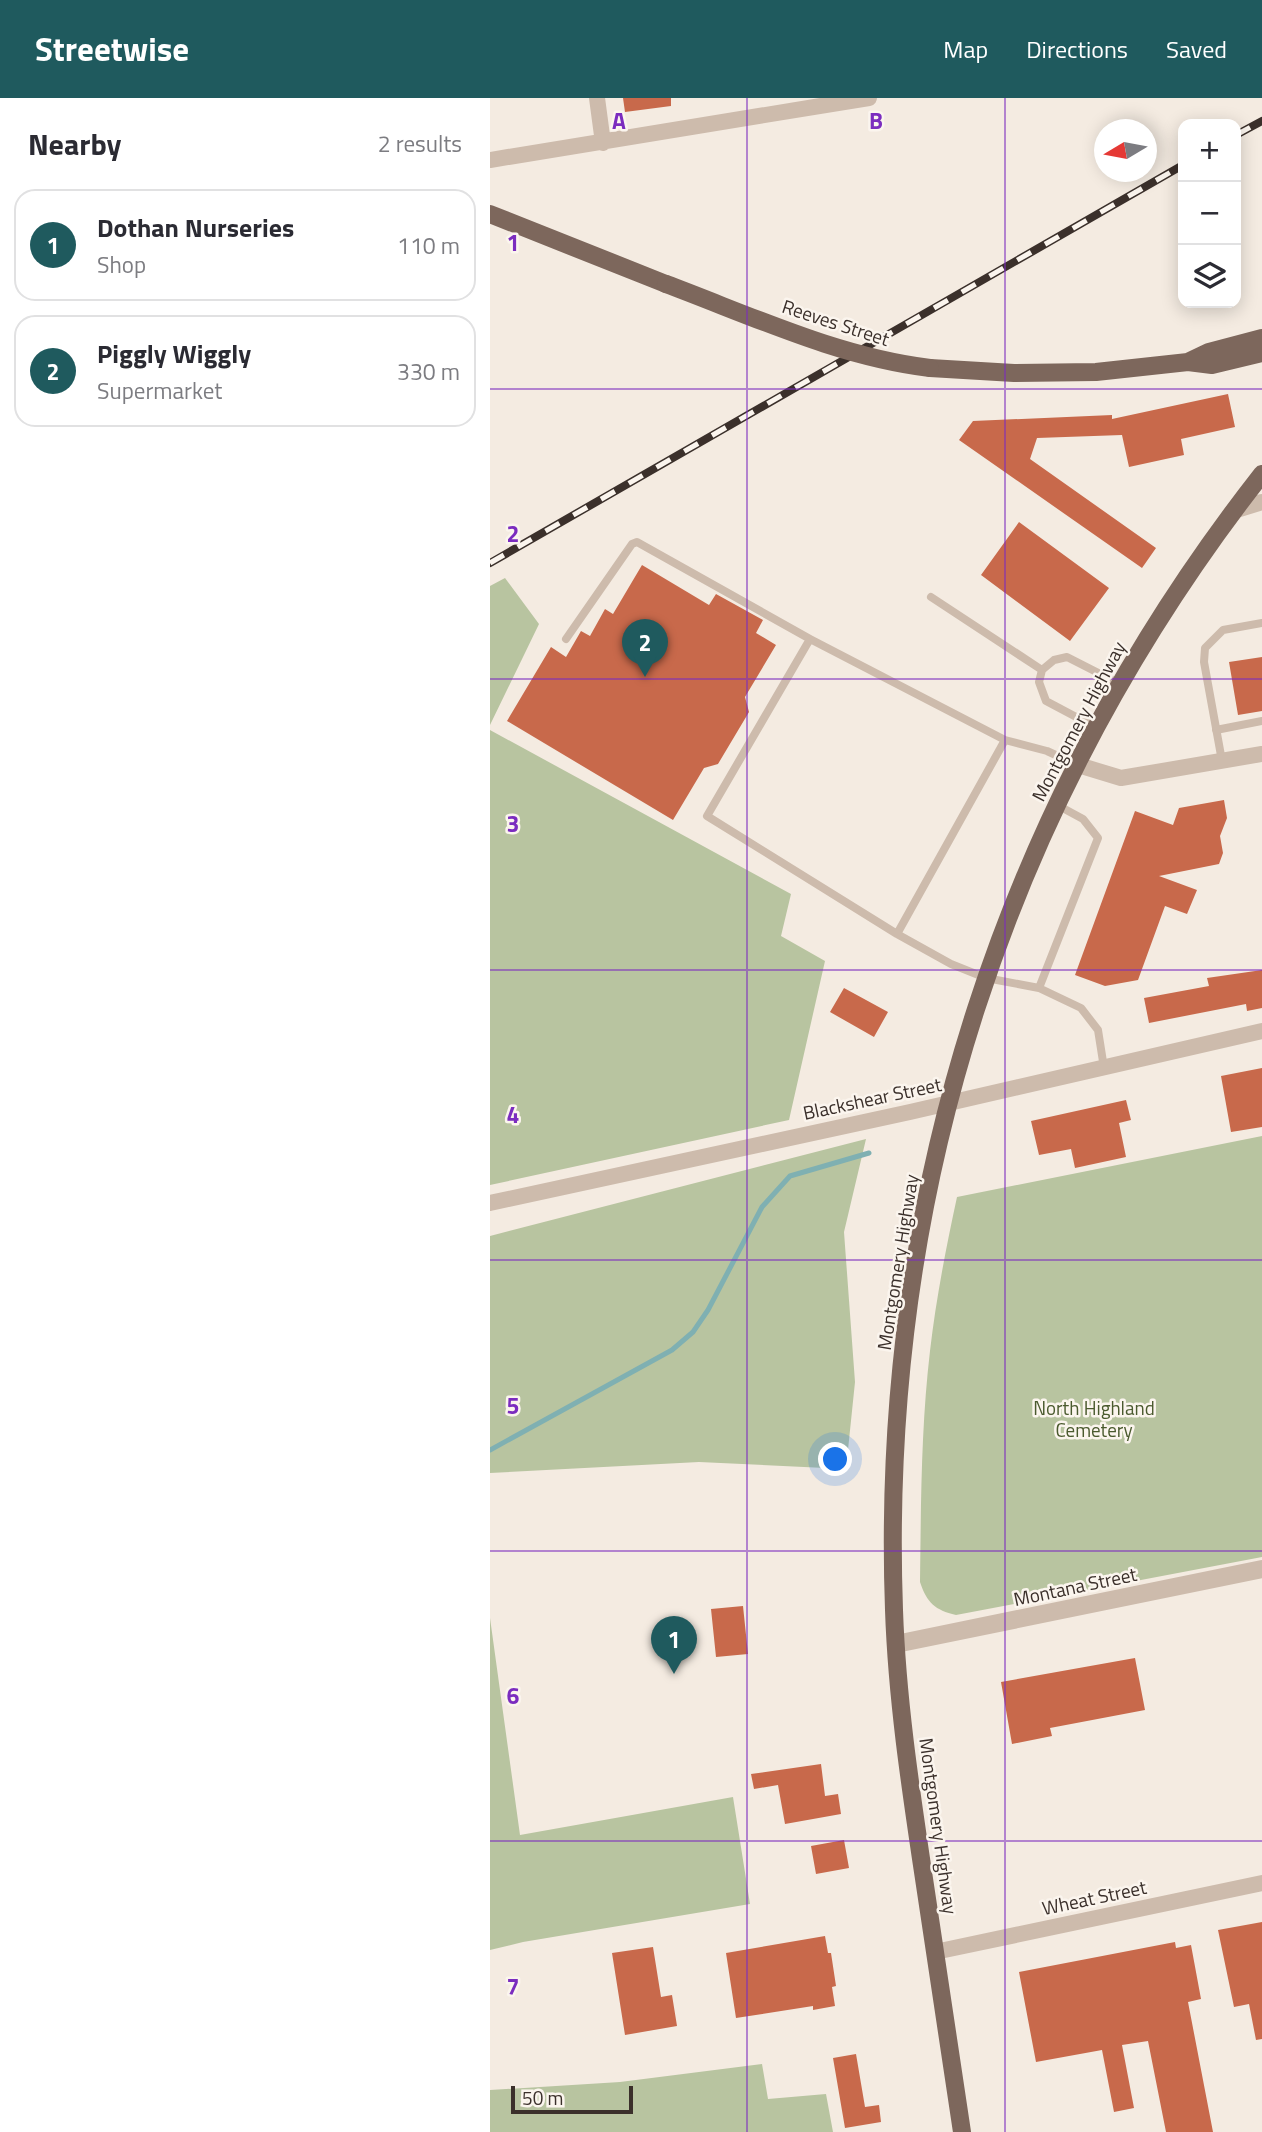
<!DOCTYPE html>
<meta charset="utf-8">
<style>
:root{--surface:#fff;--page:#f7f7f7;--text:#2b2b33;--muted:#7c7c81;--line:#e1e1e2;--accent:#1f5a5e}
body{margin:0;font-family:"Titillium Web",sans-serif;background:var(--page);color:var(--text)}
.controls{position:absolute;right:21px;top:21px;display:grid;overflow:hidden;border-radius:14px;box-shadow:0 4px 18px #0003}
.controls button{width:63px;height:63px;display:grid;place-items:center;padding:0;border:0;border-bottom:2px solid var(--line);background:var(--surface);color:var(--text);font:35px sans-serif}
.compass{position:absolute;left:604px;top:21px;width:63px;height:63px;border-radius:50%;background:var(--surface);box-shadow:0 4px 18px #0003;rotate:260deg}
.scale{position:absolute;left:21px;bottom:18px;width:122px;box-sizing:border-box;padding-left:7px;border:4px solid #3b302b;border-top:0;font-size:19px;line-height:24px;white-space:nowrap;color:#3b302b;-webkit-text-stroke:5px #fbf5ee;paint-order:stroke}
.you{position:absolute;left:346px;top:1362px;width:24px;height:24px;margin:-18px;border:5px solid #fff;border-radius:50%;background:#1a73e8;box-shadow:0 0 0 10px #1a73e833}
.badge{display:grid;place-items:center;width:46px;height:46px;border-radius:50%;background:var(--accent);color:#fff;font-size:23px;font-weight:700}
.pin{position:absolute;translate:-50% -58px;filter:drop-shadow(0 2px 4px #0008)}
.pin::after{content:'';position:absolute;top:37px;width:24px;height:21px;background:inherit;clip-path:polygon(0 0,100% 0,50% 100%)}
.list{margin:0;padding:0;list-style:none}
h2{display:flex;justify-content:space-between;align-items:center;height:91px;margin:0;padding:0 28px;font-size:30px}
h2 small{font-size:23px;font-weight:400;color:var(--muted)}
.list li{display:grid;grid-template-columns:46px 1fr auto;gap:21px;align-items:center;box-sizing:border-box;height:112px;margin:0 14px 14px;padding:0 14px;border:2px solid var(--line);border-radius:21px}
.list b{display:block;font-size:26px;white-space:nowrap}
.list p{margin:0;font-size:23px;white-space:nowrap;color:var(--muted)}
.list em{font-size:23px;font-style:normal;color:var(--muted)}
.icon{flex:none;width:38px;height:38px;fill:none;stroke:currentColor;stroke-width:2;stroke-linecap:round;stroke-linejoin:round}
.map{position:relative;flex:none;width:772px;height:2034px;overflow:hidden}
header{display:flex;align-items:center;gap:42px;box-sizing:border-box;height:98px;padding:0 35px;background:var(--accent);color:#fff}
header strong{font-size:33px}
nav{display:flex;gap:38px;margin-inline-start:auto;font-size:24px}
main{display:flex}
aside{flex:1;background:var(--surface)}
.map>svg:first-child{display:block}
.green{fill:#b8c4a0}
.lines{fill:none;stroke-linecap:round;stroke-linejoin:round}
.stream{stroke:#7fb0b2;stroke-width:5}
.building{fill:#c8694b}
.service{stroke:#cdbbac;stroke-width:8}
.minor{stroke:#cdbbac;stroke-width:16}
.tertiary{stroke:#cdbbac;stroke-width:18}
.primary{stroke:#7d675c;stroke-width:18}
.rail-casing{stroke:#3b302b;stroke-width:8}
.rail{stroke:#fbf5ee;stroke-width:5;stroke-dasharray:16;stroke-linecap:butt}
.primary-bridge{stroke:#7d675c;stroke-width:18}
.grid{fill:none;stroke:#7b2cbf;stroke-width:2;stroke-opacity:0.55}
.labels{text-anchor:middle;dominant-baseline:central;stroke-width:5;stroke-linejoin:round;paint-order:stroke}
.street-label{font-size:19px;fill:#3b302b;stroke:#fbf5ee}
.park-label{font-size:19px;fill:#4a5a2e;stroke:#fbf5ee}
.grid-label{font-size:23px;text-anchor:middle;font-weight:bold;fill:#7b2cbf;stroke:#fbf5ee;stroke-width:5;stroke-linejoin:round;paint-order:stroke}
</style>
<header>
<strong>Streetwise</strong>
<nav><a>Map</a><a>Directions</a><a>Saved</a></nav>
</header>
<main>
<aside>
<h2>Nearby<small>2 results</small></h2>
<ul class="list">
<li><span class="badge">1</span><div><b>Dothan Nurseries</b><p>Shop</p></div><em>110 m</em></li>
<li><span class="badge">2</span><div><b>Piggly Wiggly</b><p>Supermarket</p></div><em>330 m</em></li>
</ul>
</aside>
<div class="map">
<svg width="772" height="2034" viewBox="0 0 772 2034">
<rect width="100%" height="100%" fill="#f4ebe1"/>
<path class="green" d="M15,480L49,526L0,627V488Z
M0,632L301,796L291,838L335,863L299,1022L0,1087Z
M772,1038V1459L466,1517C445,1512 437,1505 430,1484C431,1407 431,1329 440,1253C446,1201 456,1150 467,1099Z
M376,1041L354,1134L365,1284L356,1371L209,1364L0,1375V1138Z
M0,1520L30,1737L243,1699L260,1806L33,1844L0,1852Z
M272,1966L278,2001L336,1996L343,2034H0V1992L130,1984Z"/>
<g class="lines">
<path class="stream" d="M0,1352L182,1252L203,1234L218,1212L272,1109L300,1078L379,1055"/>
</g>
<path class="building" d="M133,0H181V8L135,14Z
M738,296L745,329L691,341L694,357L639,369L632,337L547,340L540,361L666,450L652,470L469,342L483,323L622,317V321Z
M529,424L619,490L580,543L491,477Z
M152,467L219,507L226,496L273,522L266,535L286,547L255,599L259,614L228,666L214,670L183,722L17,623L61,549L76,559L91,533L100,538L115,511L123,516Z
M772,559V613L748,617L739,564Z
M734,702L737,720L730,738L733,755L729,766L669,778L707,792L697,816L675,808L648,882L615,888L585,877L645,713L683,727L689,710Z
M772,872V910L757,913L756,906L659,925L654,900L719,888L717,880Z
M354,890L398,914L384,939L340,914Z
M772,970V1029L741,1034L731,978Z
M636,1002L641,1022L629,1025L636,1059L585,1070L581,1051L549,1057L541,1023Z
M253,1508L258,1556L226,1559L221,1511Z
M645,1560L655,1612L560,1630L562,1638L522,1646L511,1584Z
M331,1666L335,1698L348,1696L351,1716L295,1726L288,1687L264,1691L261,1676Z
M354,1742L359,1770L326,1776L321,1748Z
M772,1824V1941L766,1942L759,1906L744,1909L728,1832Z
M335,1838L338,1855H341L346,1888L342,1889L345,1908L323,1912V1908L246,1920L236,1855Z
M685,1844L686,1850L701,1847L711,1901L698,1904L723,2034H676L658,1943L632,1947L644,2010L624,2014L612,1952L546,1964L529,1874Z
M163,1849L171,1899L182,1897L187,1928L135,1937L122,1855Z
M366,1956L375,2009L389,2007L391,2024L355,2030L343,1960Z"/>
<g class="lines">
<path class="service" d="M441,499L552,572L564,562L577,559L630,586
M76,541L142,446L147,444L320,541
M552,572L549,584L556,603L605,629
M726,632L772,623
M732,663L714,564L715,550L733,532L772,525
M569,708L593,721L608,740L549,890L496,880L461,866L407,836L217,718L320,541L515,642L557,653L585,666
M407,836L515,642
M549,890L591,910L608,932L614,970"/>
<path class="minor" d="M107,0L113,45
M0,62L379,0
M743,413L772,404
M585,666L631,680L772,656
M0,1105L420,1014L772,933
M445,1854L772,1785"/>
<path class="tertiary" d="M406,1546L772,1471"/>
<path class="primary" d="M0,116L176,186
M698,264L722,267L772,255
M440,270L524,275L606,274L698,264L719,254L772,240
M472,2034C459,1947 446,1861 433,1774C420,1687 407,1600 404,1512C389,1096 515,704 772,376"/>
<g class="rail-casing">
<path id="rail" d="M746,37L772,23
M0,465L693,67"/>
</g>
<use href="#rail" class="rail"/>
<path class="primary-bridge" d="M176,186C262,218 348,259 440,270"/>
</g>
<path class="grid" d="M257,0V2034M515,0V2034M0,291H772M0,581H772M0,872H772M0,1162H772M0,1453H772M0,1743H772"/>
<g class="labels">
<g class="street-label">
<text transform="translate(346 224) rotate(18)">Reeves Street</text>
<text transform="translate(588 623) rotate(-62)">Montgomery Highway</text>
<text transform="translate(382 1000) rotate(-12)">Blackshear Street</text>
<text transform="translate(407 1164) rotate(-81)">Montgomery Highway</text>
<text transform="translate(585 1488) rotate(-12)">Montana Street</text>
<text transform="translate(449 1728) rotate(82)">Montgomery Highway</text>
<text transform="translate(604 1799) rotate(-12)">Wheat Street</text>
</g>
<g class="park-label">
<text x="604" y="1309">North Highland<tspan x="604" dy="22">Cemetery</tspan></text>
</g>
</g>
<g class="grid-label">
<text x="129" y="31">A</text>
<text x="386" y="31">B</text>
<text x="23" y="153">1</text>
<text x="23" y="444">2</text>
<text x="23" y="734">3</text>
<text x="23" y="1025">4</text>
<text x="23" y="1316">5</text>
<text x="23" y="1606">6</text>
<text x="23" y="1897">7</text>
</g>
</svg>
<div class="controls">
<button>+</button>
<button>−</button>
<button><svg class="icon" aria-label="layers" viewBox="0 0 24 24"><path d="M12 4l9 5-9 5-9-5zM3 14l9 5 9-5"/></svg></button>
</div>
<svg class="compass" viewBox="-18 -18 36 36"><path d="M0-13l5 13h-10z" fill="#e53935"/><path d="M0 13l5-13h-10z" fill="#7c7c81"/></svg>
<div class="scale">50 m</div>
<div class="you"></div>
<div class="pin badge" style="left:184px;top:1576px">1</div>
<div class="pin badge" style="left:155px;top:579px">2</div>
</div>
</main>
